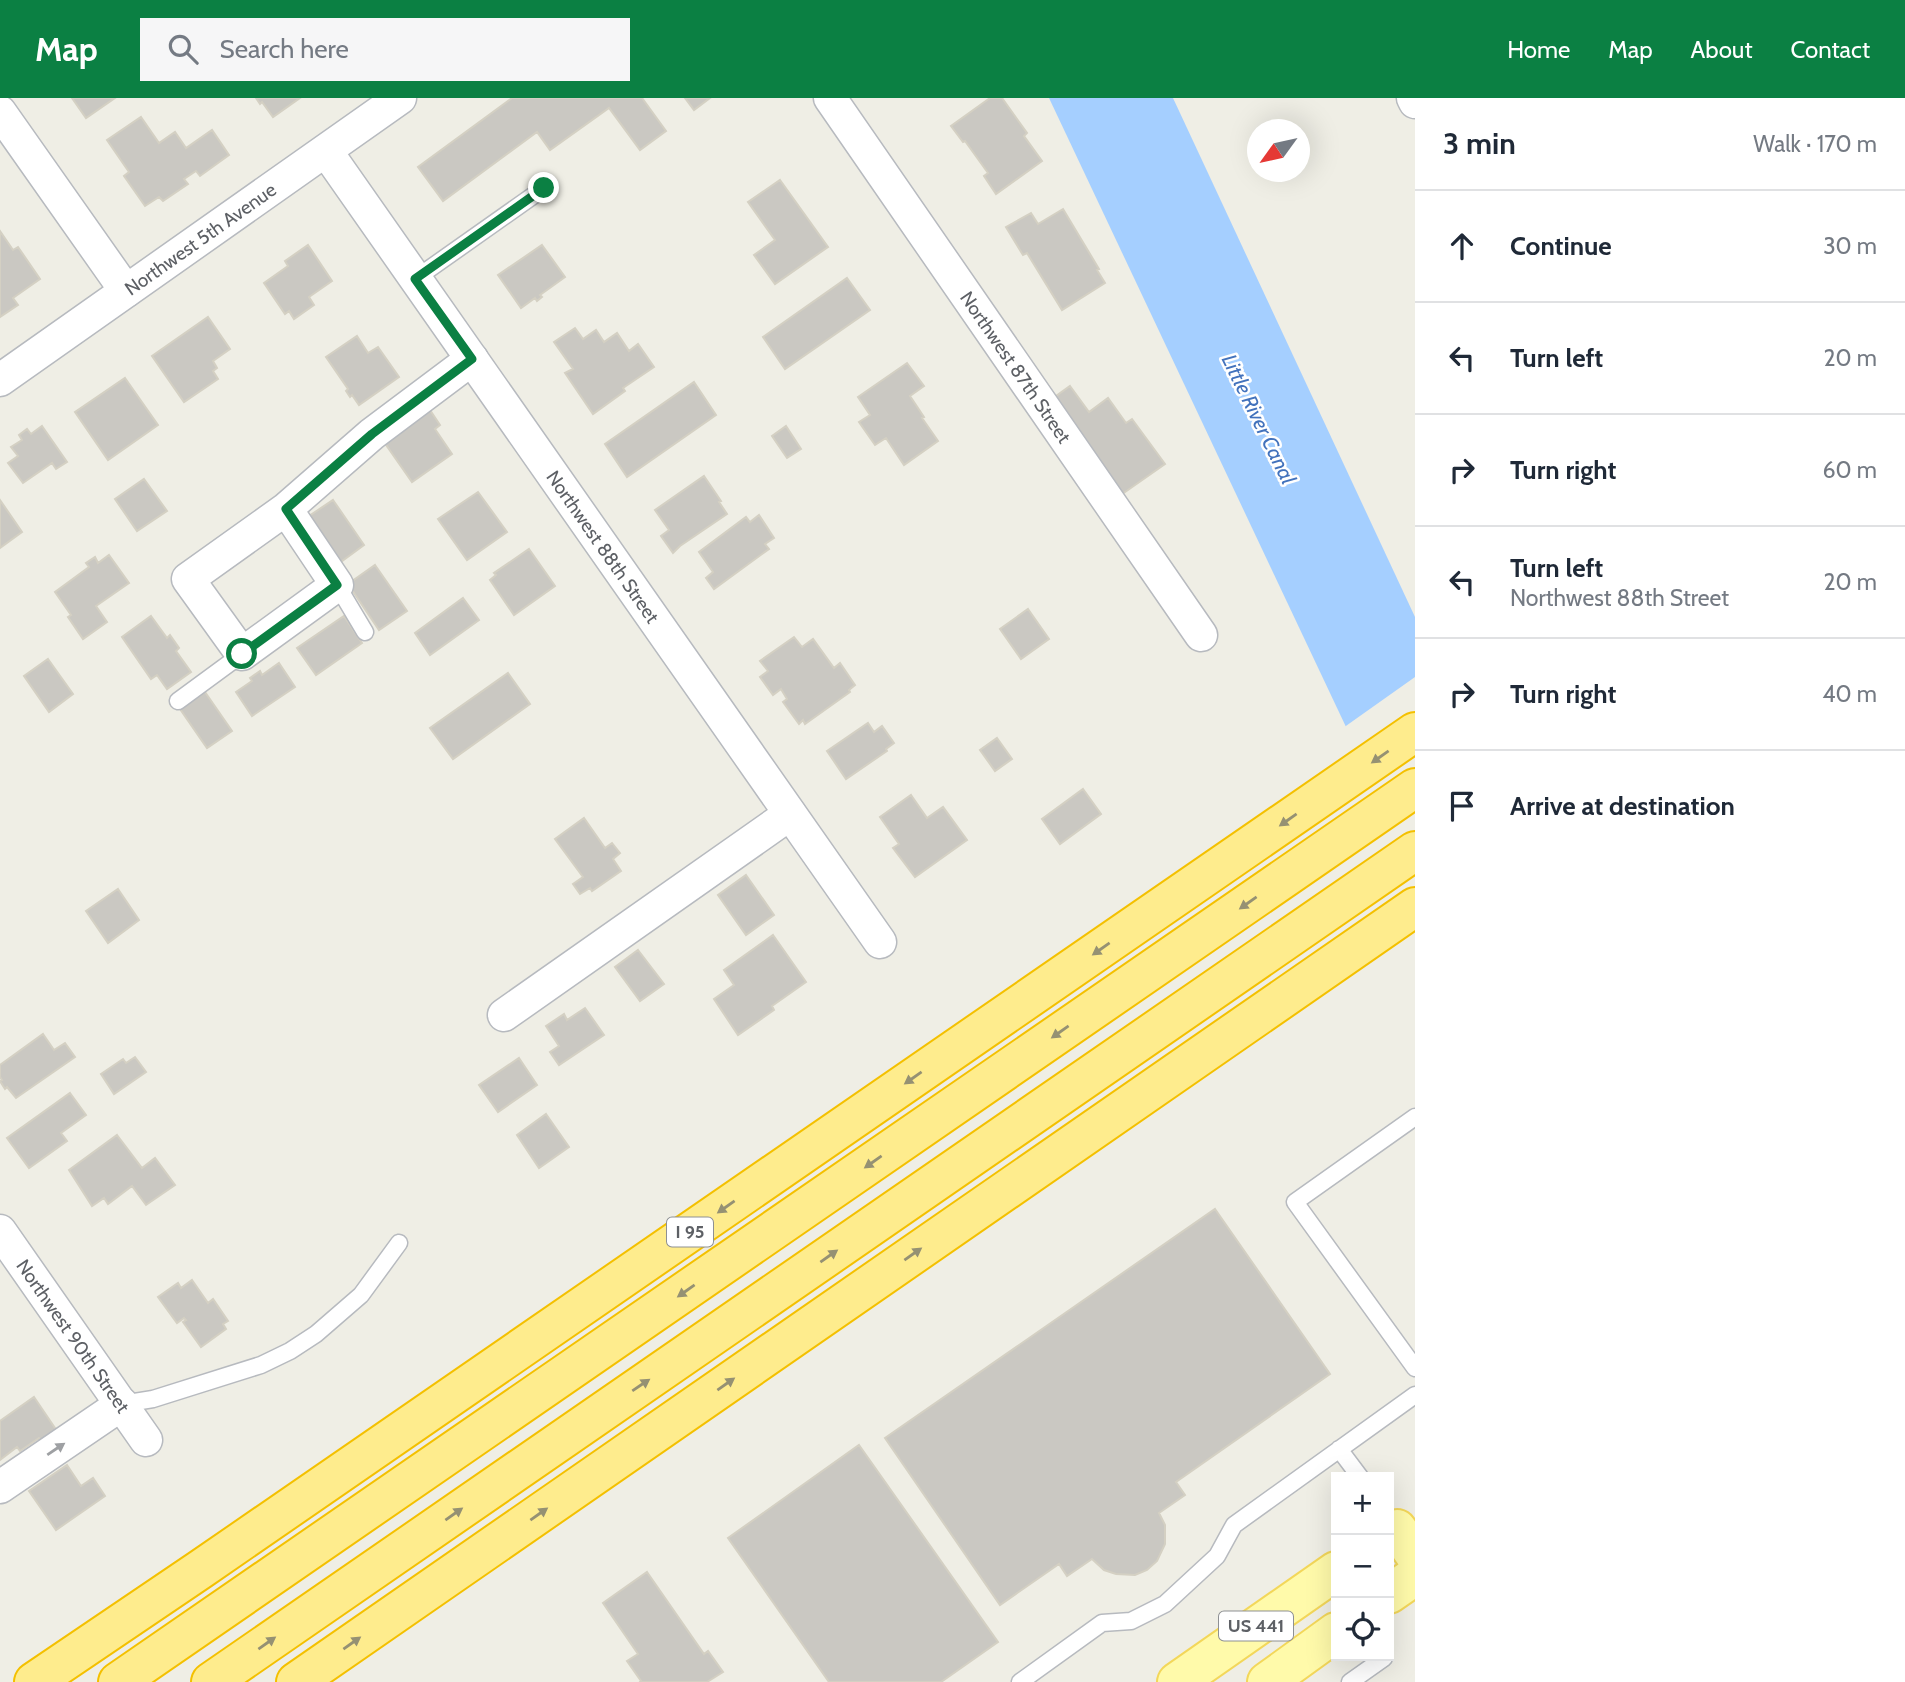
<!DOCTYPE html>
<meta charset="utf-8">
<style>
:root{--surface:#fff;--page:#f6f6f7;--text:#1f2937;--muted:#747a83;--line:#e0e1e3;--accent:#0b8043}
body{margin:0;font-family:Cabin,sans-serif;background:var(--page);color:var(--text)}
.controls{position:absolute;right:21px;bottom:21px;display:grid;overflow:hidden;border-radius:0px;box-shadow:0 7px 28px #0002}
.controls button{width:63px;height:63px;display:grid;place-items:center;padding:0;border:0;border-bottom:2px solid var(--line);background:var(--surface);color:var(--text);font:35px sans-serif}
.compass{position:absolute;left:1247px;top:21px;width:63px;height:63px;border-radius:50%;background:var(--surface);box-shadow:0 7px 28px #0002;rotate:237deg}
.stop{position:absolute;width:21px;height:21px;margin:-16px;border:5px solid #0b8043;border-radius:50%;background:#fff}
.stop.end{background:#0b8043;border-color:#fff;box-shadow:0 2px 7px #0008}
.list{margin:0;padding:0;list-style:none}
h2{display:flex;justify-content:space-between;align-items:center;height:91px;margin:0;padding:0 28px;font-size:30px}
h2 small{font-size:23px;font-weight:400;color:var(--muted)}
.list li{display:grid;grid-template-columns:46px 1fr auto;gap:21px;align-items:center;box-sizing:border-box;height:112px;padding:0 28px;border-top:2px solid var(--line)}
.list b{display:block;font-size:26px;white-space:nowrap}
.list p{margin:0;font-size:23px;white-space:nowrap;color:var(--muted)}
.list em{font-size:23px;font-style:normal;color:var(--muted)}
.icon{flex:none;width:38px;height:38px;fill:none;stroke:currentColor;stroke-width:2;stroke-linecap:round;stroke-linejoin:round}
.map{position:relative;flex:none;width:1415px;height:1584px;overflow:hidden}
header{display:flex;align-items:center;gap:42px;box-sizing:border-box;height:98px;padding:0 35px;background:var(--accent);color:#fff}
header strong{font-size:33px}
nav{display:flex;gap:38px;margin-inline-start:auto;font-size:24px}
.search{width:490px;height:63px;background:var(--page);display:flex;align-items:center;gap:18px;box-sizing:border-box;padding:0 24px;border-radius:0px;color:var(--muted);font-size:26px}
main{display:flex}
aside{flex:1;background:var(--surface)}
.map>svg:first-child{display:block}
.water{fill:#a5cfff}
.pier{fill:#efeee5}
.building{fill:#cac8c2;stroke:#d4d0c3;stroke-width:2}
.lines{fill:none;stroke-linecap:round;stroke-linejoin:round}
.lane-casing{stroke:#b7babf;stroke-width:19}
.street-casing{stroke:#b7babf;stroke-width:35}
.primary-casing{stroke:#f3d75a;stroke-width:42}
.highway-casing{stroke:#f4c000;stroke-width:42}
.lane{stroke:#fff;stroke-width:16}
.street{stroke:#fff;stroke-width:32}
.primary{stroke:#fffaaa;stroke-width:38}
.highway{stroke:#feec8d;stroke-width:38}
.oneway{fill:#959173}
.oneway2{fill:#9ea0a3}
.route{stroke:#0b8043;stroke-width:9}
.labels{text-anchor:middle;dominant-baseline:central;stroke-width:5;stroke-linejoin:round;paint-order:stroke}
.shield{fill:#fff;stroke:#8e9093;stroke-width:2}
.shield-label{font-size:18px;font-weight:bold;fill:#5d6065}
.street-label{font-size:19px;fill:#5d6065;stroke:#fff}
.water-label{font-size:21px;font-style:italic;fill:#4272bc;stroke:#fff}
</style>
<header>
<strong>Map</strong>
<div class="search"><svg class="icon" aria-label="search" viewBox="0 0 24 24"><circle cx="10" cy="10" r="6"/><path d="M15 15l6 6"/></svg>Search here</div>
<nav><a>Home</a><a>Map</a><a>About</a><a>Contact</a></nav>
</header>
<main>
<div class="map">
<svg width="1415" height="1584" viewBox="0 0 1415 1584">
<rect width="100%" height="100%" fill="#efeee5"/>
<path class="water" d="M1049,0H1173L1415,519V775Z"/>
<path class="pier" d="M1415,579V779L1412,777L1343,630Z"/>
<path class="building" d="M72,0H115L86,20Z
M256,0H300L273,19L262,4L260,6Z
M512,0H642L666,33L640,52L609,10L550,52L537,34L443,103L418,69Z
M685,0H710L694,12Z
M990,0H1002L1027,35L1024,38L1042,63L996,96L984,78L988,75L965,43L963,44L951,28Z
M141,19L159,45L175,34L186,50L212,32L229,57L200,78L196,73L184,81L188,86L163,103L159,99L145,108L124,78L129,74L107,42Z
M780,82L828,149L775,186L754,157L775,142L748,104Z
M1063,111L1099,171L1097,172L1105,185L1062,212L1027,155L1023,157L1006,129L1031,115L1038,126Z
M0,133L13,152L18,149L40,181L13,200L18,207L0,219Z
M308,147L332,183L309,199L314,207L294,221L289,213L285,216L264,185L288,168L285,163Z
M542,147L565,179L540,197L542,199L537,203L535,200L521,210L498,177Z
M847,180L870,212L785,271L763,239Z
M208,219L230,251L213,263L217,270L213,273L218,281L184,304L152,258Z
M575,230L583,241L596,232L604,244L617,235L629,253L638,246L654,269L623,290L625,293L593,316L565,275L573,271L554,244Z
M357,238L368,255L378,249L399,279L359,307L352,297L350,299L346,293L348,291L326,259Z
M907,265L924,288L910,298L924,319L922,320L938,343L904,367L886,340L875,347L859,324L870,317L858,299Z
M125,280L158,327L108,362L75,314Z
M694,284L716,317L627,379L605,346Z
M1070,288L1089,314L1108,300L1126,325L1132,321L1165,366L1118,399L1045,306Z
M430,312L440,327L435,331L452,356L412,384L384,344Z
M42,328L67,364L56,371L52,365L23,385L8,365L18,358L11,349L22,342L19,337L27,331L31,336Z
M786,328L801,351L787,360L772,338Z
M704,378L721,403L719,404L727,416L680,448L673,455L661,438L669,432L655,412Z
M144,381L167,413L137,433L115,401Z
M478,394L507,434L467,462L438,421Z
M0,402L22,434L0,450Z
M333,402L364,447L338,466L306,420Z
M759,417L774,440L765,446L769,451L714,491L706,480L713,474L699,454L746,419L750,424Z
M529,451L555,488L514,517L490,482L496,477L494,475Z
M109,457L129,485L96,508L107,524L83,541L68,519L71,517L55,494L89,469L86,465L95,459L98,465Z
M375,467L407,513L379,532L348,486Z
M463,500L479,522L430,557L415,535Z
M1028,511L1049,541L1021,561L1000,531Z
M151,518L167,540L170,537L179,550L176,553L191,574L167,591L157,577L151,581L122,539Z
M344,518L362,545L316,577L297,550Z
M794,539L802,549L813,541L834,570L840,565L855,587L849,592L850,594L805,626L803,622L799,626L783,604L787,601L781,591L773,597L760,579L768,573L760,563Z
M48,561L73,596L49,614L24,578Z
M279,565L295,589L252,618L236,594L252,583L250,580L260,573L262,577Z
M508,575L530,606L453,661L430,630Z
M205,594L232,633L207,650L180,611Z
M868,625L874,634L882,628L894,645L886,651L887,653L846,681L827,653Z
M997,640L1012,661L995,673L980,652Z
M1083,691L1101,716L1060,746L1042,721Z
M911,697L927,720L943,709L967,742L915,779L893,750L899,746L880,719Z
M584,720L605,750L612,745L620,755L613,761L621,773L592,793L590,790L580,796L573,786L583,779L555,741Z
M746,777L774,817L746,837L718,797Z
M118,791L139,822L108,845L86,813Z
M773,837L806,884L772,908L774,912L738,937L714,901L734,887L724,872Z
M638,852L664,886L640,903L615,869Z
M585,910L604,937L559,967L550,954L559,948L546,928L564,916L567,922Z
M43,936L54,952L65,945L75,959L16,1000L7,989L5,991L0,983L2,982L0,979V967Z
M135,959L146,974L114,996L101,976L123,961L126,965Z
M519,960L537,987L498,1014L479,987Z
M70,995L86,1017L61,1035L67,1043L29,1070L7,1040Z
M546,1016L569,1049L539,1070L517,1037Z
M117,1037L142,1070L155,1060L175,1087L146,1107L132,1088L108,1106L104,1100L92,1108L69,1072Z
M1215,1111L1330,1276L1176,1384L1185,1397L1159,1415L1165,1427V1446L1157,1463L1147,1472L1135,1477L1116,1476L1104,1472L1092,1461L1067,1478L1059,1466L1000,1507L885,1340Z
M192,1182L208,1205L213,1201L228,1223L223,1226L226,1231L201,1249L183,1224L186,1222L184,1220L177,1225L158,1199L178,1185L181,1190Z
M34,1299L59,1336L44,1346L39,1340L20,1353L17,1349L0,1362V1323Z
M859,1347L998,1544L941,1584H829L728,1440Z
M67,1367L81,1388L93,1380L105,1398L56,1432L29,1393Z
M647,1474L704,1556L708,1553L723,1574L707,1584H640L641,1583L627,1563L638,1556L603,1505Z"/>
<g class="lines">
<g class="lane-casing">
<path id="lane" d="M415,181L544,90
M337,487L365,534
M178,603L242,556
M1415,1019L1295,1104L1415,1270
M122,1306L153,1301L261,1267L290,1253L316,1236L361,1197L399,1145
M1339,1351L1360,1379
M1020,1584L1102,1525L1131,1523L1165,1506L1217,1458L1234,1427L1415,1297
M1350,1584L1384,1560"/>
</g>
<g class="street-casing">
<g id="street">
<path id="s1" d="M830,0L1201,537"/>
<path d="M1413,0L1415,4"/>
<path d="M0,14L126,193"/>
<path id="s2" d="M326,53L880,844"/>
<path id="s3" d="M0,282L400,0"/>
<path d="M286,411L337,487L242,556L188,481L286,411L372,336L472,261"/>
<path d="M504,917L790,716"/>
<path id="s4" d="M0,1133L146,1342"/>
<path d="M0,1389L122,1306"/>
</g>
</g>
<g class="primary-casing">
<path id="primary" d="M1397,1431L1415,1457
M1389,1496L1415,1478
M1177,1584L1336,1473
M1267,1584L1336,1534"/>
</g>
<g class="highway-casing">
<path id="highway" d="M34,1584L201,1471L1415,634
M118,1584L1415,690
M211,1584L1415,753
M296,1584L1415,809"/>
</g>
<use href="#lane" class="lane"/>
<use href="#street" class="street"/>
<use href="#primary" class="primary"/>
<use href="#highway" class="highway"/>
</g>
<defs><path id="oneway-solid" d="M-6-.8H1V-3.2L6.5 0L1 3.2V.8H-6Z" transform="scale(1.75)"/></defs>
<g class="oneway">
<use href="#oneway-solid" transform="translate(1380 659) rotate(145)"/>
<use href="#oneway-solid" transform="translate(1288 722) rotate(145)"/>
<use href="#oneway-solid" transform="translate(1248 805) rotate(145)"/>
<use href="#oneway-solid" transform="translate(1101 851) rotate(145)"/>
<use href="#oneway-solid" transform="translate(1060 934) rotate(145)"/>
<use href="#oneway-solid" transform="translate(913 980) rotate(145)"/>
<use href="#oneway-solid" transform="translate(873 1064) rotate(145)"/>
<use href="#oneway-solid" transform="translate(726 1109) rotate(145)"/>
<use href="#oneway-solid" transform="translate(913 1156) rotate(-35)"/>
<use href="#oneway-solid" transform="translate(829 1158) rotate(-35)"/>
<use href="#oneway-solid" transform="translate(686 1193) rotate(145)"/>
<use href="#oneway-solid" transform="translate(726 1286) rotate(-35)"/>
<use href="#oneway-solid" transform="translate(641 1287) rotate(-34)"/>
<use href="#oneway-solid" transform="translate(454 1416) rotate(-35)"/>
<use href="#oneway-solid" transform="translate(539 1416) rotate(-35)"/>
<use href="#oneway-solid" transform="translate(267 1545) rotate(-35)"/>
<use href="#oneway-solid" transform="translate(352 1545) rotate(-35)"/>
</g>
<use class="oneway2" href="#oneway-solid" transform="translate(56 1351) rotate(-34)"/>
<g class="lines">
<path class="route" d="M242,556L337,487L286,411L372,336L472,261L415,181L544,90"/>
</g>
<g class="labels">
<g class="shield">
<rect x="667" y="1119.5" width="46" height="29" rx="5"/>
<rect x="1219" y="1513.5" width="74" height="29" rx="5"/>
</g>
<g class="shield-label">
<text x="690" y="1134">I 95</text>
<text x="1256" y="1528">US 441</text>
</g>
<g class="street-label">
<text stroke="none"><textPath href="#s3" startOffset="245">Northwest 5th Avenue</textPath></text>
<text stroke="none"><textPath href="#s1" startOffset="327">Northwest 87th Street</textPath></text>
<text stroke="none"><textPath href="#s2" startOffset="483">Northwest 88th Street</textPath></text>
<text stroke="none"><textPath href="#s4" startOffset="128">Northwest 90th Street</textPath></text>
</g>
<g class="water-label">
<text transform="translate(1259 321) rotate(64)">Little River Canal</text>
</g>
</g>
</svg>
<div class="controls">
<button>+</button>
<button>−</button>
<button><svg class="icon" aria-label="locate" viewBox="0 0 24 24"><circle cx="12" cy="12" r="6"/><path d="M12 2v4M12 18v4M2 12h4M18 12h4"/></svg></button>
</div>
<svg class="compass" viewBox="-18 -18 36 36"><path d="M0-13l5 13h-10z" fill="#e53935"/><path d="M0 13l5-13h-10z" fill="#747a83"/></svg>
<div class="stop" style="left:242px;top:556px"></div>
<div class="stop end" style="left:544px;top:90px"></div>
</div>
<aside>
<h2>3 min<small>Walk · 170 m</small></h2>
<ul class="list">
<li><svg class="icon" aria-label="ahead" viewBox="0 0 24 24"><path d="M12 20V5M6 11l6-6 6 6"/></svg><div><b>Continue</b></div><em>30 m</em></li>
<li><svg class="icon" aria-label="left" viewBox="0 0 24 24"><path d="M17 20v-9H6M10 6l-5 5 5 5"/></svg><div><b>Turn left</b></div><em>20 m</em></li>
<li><svg class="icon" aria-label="right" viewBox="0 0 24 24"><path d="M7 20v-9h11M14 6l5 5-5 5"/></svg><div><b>Turn right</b></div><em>60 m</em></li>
<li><svg class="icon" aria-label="left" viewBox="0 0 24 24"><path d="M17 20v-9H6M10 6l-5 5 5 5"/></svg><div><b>Turn left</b><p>Northwest 88th Street</p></div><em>20 m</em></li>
<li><svg class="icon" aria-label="right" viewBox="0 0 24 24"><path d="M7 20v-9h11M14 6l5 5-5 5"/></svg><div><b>Turn right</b></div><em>40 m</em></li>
<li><svg class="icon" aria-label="arrive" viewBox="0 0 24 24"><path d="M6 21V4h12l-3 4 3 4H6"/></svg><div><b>Arrive at destination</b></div></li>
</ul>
</aside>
</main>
